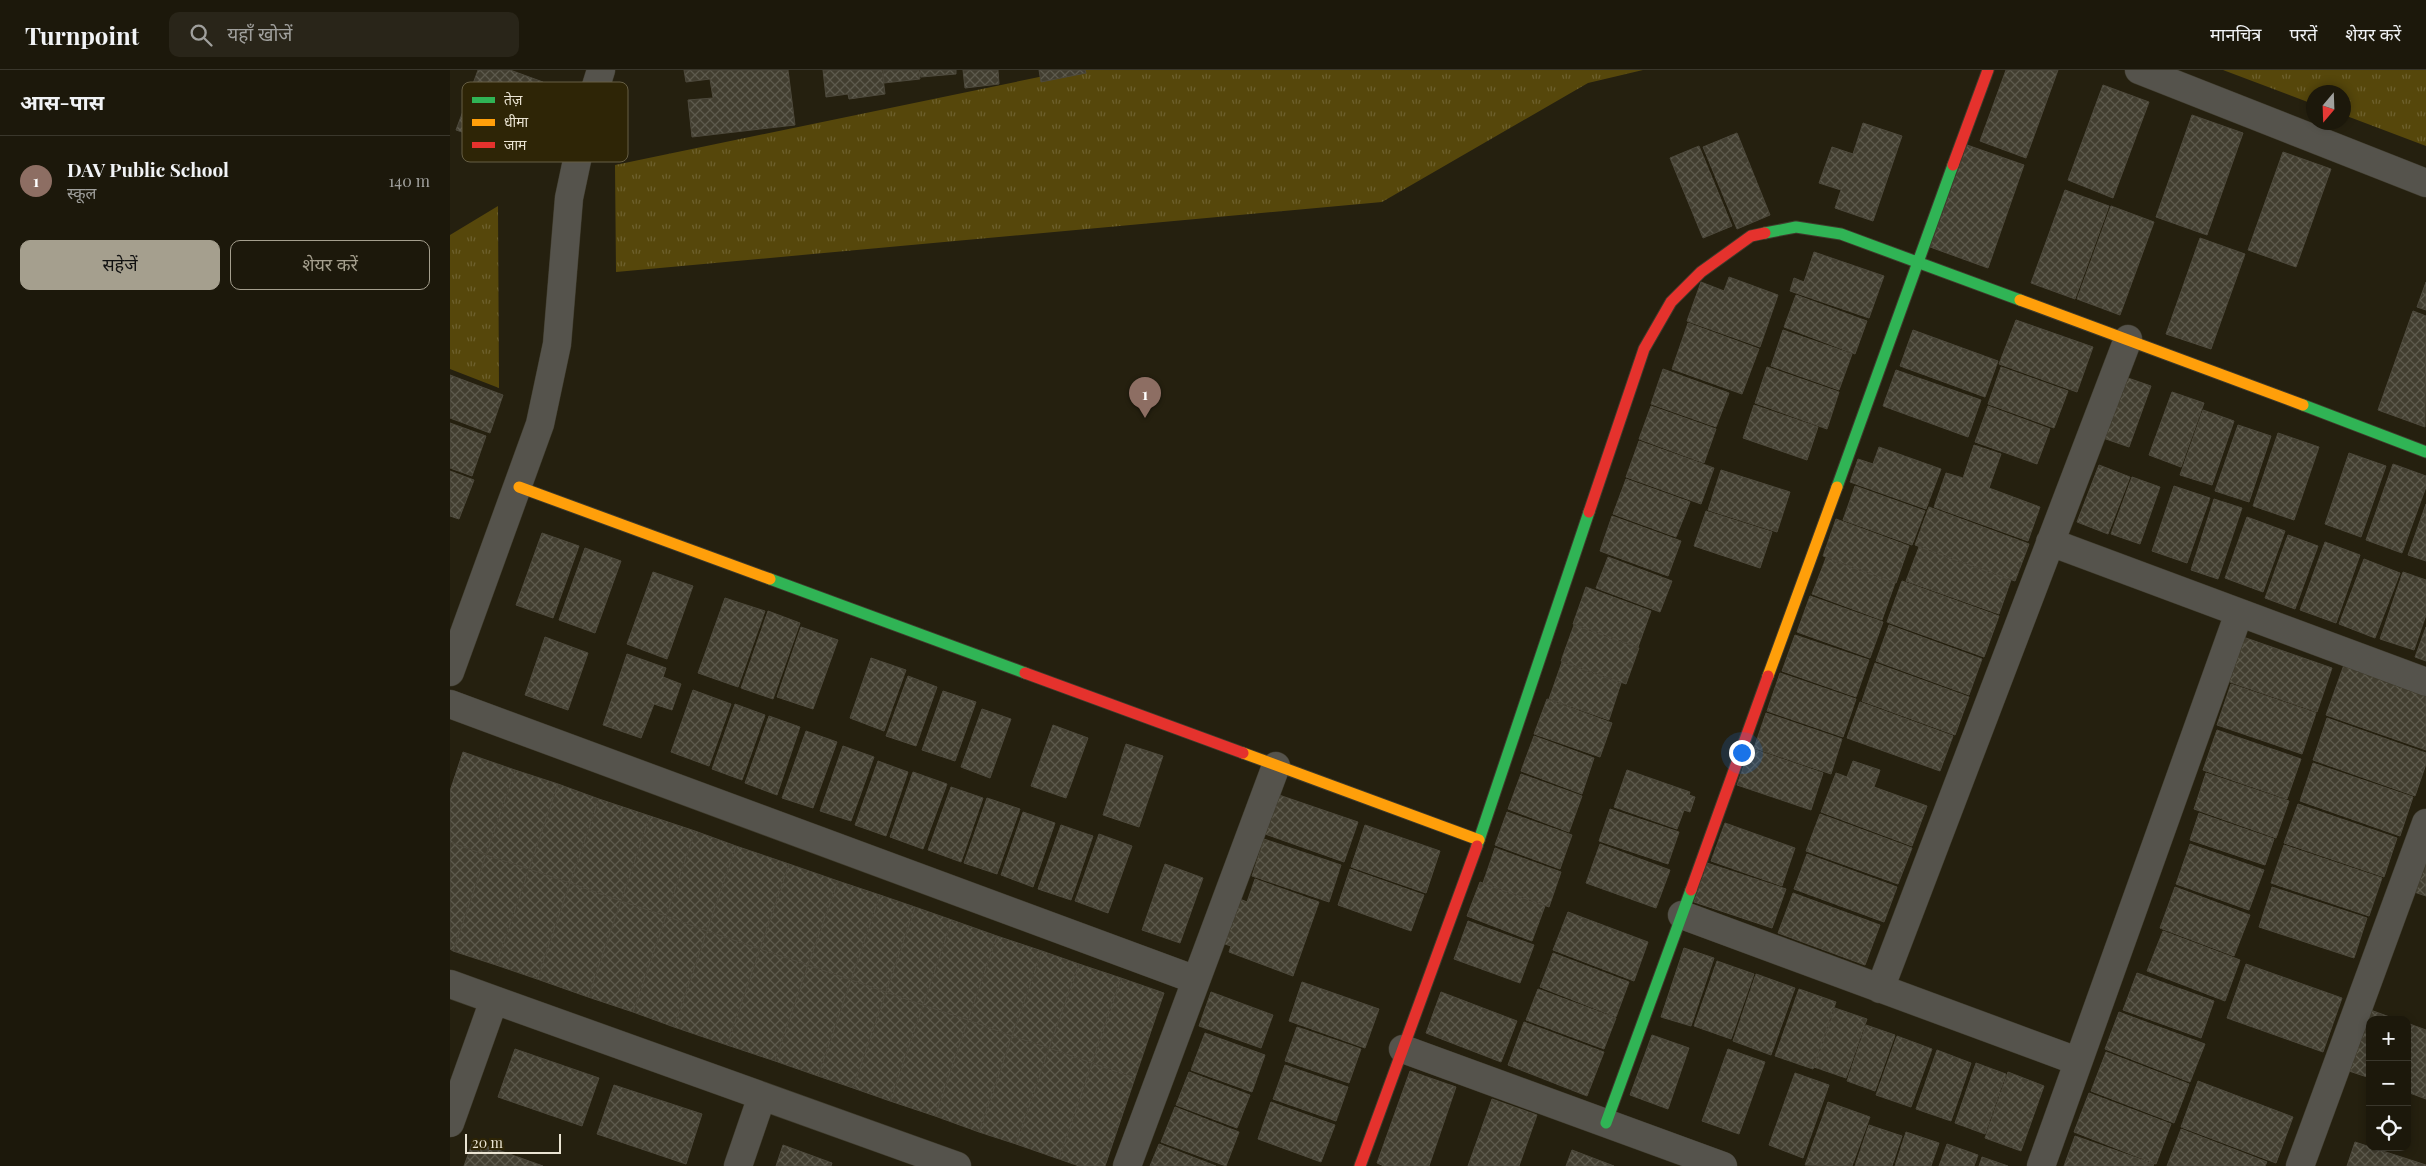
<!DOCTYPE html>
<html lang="hi">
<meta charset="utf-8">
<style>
:root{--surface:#1c180b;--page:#292519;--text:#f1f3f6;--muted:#a0a09d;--line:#3a372c;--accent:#a59f8e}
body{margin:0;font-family:"Playfair Display","Noto Sans Devanagari",serif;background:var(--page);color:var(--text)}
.controls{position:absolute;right:15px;bottom:15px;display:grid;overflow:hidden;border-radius:10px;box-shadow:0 2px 8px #0003}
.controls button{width:45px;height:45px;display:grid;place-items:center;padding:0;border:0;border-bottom:1px solid var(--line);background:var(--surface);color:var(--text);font:25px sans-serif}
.compass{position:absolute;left:1856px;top:15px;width:45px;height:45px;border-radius:50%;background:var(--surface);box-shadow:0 2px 8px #0003;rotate:199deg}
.scale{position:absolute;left:15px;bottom:12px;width:96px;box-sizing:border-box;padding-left:5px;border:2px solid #eae4d3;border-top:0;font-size:14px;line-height:18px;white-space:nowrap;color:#eae4d3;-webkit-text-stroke:4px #2e2506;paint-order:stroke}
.you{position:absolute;left:1291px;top:682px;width:18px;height:18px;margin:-12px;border:4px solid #fff;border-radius:50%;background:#1a73e8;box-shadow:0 0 0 8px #1a73e833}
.badge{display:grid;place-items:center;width:32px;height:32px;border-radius:50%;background:var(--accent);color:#fff;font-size:16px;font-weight:700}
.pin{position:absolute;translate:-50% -41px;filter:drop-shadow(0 1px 2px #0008)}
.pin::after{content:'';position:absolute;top:26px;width:18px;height:15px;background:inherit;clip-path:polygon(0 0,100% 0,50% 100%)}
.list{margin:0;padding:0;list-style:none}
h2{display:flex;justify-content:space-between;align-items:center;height:65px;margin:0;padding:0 20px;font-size:21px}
h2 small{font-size:16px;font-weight:400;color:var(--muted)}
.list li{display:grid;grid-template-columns:32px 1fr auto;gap:15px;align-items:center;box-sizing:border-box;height:90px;padding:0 20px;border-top:1px solid var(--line)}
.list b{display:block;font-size:19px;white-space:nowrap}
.list p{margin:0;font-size:16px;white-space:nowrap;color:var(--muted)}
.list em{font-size:16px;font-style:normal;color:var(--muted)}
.actions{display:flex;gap:10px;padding:15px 20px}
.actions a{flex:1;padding:11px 0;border:1px solid var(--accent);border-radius:10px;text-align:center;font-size:18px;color:var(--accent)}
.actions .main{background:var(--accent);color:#111}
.icon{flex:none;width:28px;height:28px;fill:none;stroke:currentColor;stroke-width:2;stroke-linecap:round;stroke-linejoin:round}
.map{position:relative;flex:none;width:1976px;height:1096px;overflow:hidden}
header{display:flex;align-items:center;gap:30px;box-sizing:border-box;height:70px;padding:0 25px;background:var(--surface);border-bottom:1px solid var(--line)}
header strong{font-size:24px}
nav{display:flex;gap:28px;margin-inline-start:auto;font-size:18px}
.search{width:350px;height:45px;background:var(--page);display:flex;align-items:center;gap:12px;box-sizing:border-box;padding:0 18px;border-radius:10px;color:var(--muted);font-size:19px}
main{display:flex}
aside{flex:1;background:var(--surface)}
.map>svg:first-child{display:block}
.grass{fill:url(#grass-tufts)}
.building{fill:url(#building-cross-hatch);stroke:#4d493c}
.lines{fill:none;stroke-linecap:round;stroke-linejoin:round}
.street-casing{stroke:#3f3b2c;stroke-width:29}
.fast-casing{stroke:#3f3b2c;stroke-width:13}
.slow-casing{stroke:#3f3b2c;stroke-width:13}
.jam-casing{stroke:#3f3b2c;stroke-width:13}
.street{stroke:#55534c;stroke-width:28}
.fast{stroke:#30b455;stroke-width:11}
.slow{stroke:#ff9f0a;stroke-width:11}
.jam{stroke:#e5322d;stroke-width:11}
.key{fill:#2e2506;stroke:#665e44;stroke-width:1}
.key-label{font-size:14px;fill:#eae4d3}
</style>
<header>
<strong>Turnpoint</strong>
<div class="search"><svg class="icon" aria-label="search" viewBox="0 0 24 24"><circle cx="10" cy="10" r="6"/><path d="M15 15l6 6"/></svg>यहाँ खोजें</div>
<nav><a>मानचित्र</a><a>परतें</a><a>शेयर करें</a></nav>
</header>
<main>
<aside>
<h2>आस-पास<small></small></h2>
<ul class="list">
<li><span class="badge" style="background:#8d6e63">1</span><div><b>DAV Public School</b><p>स्कूल</p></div><em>140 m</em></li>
</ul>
<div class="actions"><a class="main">सहेजें</a><a>शेयर करें</a></div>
</aside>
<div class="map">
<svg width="1976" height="1096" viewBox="0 0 1976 1096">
<defs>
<pattern id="grass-tufts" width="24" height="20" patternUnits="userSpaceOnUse" patternTransform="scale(1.25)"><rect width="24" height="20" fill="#56470b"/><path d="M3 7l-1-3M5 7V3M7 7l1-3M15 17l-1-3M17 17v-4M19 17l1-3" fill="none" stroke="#6e612e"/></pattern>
<pattern id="building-cross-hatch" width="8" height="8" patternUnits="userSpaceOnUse" patternTransform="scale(1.25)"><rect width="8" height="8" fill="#423e30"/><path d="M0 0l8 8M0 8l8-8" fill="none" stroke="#5d5a4d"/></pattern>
</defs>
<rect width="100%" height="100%" fill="#25200f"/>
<path class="grass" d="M623,0H1193L1138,13L932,132L166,202L165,95Z
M1773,0H1976V76L1894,45V22H1864L1863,34Z
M48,136L49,318L0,299V165Z"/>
<path class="building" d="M28,0H60L93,12L82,44L20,22Z
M234,0H338L345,55L242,67L238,30L263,28L260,9L236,12Z
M373,0H432L435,24L399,29L398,24L376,27Z
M433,0H469L470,9L434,13Z
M470,0H506V4L471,7Z
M513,0H548L549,14L515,18Z
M589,0H635L636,3L591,12Z
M1556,0H1608L1576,88L1530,71Z
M1653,15L1699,32L1663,128L1618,110Z
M19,25L95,51L83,86L6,60Z
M1742,45L1793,63L1757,165L1706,147Z
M1413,53L1452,66L1423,151L1385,138L1391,120L1369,113L1382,77L1403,84Z
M1287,63L1320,145L1287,159L1253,77Z
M1517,75L1574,95L1538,198L1480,177Z
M1249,76L1282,156L1253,168L1220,88Z
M1833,82L1881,99L1846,197L1798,180Z
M1615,120L1659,136L1625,229L1581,213Z
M1661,136L1704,152L1670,245L1627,229Z
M1750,168L1795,184L1761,279L1716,264Z
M1364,182L1434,206L1419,248L1340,221L1344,208L1354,212Z
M1279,207L1328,225L1310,277L1237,251L1251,212L1274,221Z
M1976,212V240L1967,237Z
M1346,225L1417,251L1405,284L1334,257Z
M1963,241L1976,246L1975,357L1928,340Z
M1566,250L1643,277L1627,322L1549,294Z
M1238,253L1309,279L1292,324L1222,299Z
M1333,260L1402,284L1389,320L1321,296Z
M1463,260L1548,291L1535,327L1450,296Z
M1317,297L1389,322L1377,359L1305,333Z
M1551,297L1618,321L1604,358L1538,334Z
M1213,299L1279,323L1266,357L1201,334Z
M1446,300L1531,330L1518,367L1433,336Z
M0,305L53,325L40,363L0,348Z
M1675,307L1701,316L1679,377L1653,368Z
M1722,322L1754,333L1731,397L1699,385Z
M1304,335L1368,357L1357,390L1293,368Z
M1201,336L1266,359L1254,393L1189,369Z
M1538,336L1600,359L1587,394L1525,372Z
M1753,340L1784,351L1762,415L1730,405Z
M0,353L36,366L22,406L0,398Z
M1788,355L1821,366L1799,432L1765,421Z
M1828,363L1869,377L1844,450L1803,436Z
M1189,371L1264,398L1251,434L1176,407Z
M1524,375L1551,384L1539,418L1590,437L1578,471L1484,437L1496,403L1513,408Z
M1429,377L1491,399L1476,439L1400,412L1408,389L1423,394Z
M1899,383L1936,396L1911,467L1875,454Z
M1943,394L1976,406V417L1952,483L1916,470Z
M1649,395L1680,407L1658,464L1627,452Z
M1271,400L1340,422L1327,462L1258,440Z
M0,401L24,410L9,449L0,446Z
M1682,407L1710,417L1690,474L1661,464Z
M1176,409L1240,432L1226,467L1163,444Z
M1405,416L1475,441L1462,475L1393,450Z
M1724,416L1760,428L1737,493L1702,481Z
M1764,429L1792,438L1768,509L1741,500Z
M1976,434V491L1958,485Z
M1479,437L1579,474L1565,511L1465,475Z
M1256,441L1322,462L1310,498L1244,476Z
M1162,446L1231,471L1218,506L1150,481Z
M1797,447L1835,461L1813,522L1775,508Z
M1386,449L1459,476L1446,513L1373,486Z
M92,463L129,476L103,548L66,535Z
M1838,465L1868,476L1845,539L1815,528Z
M1875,472L1910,485L1886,553L1850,540Z
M1469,477L1561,510L1549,544L1456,511Z
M135,478L171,491L145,563L109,550Z
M1158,487L1222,511L1210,542L1146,518Z
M1376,488L1445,513L1432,550L1362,524Z
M1914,489L1950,503L1925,568L1889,554Z
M203,502L243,516L217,589L177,574Z
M1953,502L1976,510V545L1964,580L1930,569Z
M1452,511L1549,546L1534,587L1437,552Z
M1136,517L1201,541L1188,577L1123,554Z
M1360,526L1433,552L1420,588L1347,562Z
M275,528L315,541L288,617L248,603Z
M318,541L350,553L323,629L291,618Z
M1124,555L1189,578L1176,614L1111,591Z
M1439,555L1532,589L1519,625L1426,591Z
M351,557L388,570L363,639L327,627Z
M1976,557V591L1965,587Z
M1345,565L1419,590L1406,627L1332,601Z
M95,567L138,583L118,640L75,625Z
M1793,567L1882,598L1867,642L1777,611Z
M177,584L216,598L213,607L231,614L222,640L204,634L191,668L153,655Z
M421,588L456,600L434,661L400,648Z
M1112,592L1171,613L1159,650L1099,629Z
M1895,592L1976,620V680L1876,645Z
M1425,593L1519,627L1505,665L1412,631Z
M1330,603L1406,629L1393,667L1317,641Z
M458,606L487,617L466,676L436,666Z
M1781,614L1866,643L1852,684L1767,655Z
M243,620L281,634L259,696L221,682Z
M493,621L526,632L505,691L472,680Z
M1097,629L1162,653L1150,687L1084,664Z
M1410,632L1503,666L1490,701L1397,668Z
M285,634L315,645L292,710L262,699Z
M532,639L561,649L540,708L511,697Z
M1316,643L1392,669L1381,704L1304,678Z
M319,646L350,657L327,725L295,713Z
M1877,648L1976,683V694L1965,726L1863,690Z
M603,655L638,668L616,728L581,716Z
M1767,660L1851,689L1837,729L1753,700Z
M356,661L387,672L363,738L332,728Z
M1084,666L1144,688L1132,724L1071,701Z
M676,674L713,686L689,757L653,745Z
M393,676L424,687L401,751L370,741Z
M1300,678L1373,703L1361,740L1287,715Z
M13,682L65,700L36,785L0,772V721Z
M428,691L458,702L436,766L405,755Z
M1403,691L1430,700L1424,717L1477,736L1462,776L1371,742L1386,703L1397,707Z
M1863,693L1963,727L1950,766L1850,731Z
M65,700L108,714L79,799L36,785Z
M1177,700L1240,722L1239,725L1245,727L1240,742L1234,740L1227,759L1164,737Z
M463,702L497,714L473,779L440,767Z
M1756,703L1839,731L1826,768L1744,739Z
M1071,704L1132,726L1119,762L1058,739Z
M108,714L149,729L120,813L79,799Z
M501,717L533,728L511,792L478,780Z
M829,725L908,752L894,792L815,764Z
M537,728L570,739L547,804L514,793Z
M149,729L200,746L171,831L120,813Z
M1848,734L1947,768L1934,807L1834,773Z
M1160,739L1229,762L1218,794L1149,771Z
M573,742L605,753L583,817L551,805Z
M1057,742L1122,765L1110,799L1045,775Z
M1749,743L1824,769L1815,795L1740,770Z
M1370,744L1462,778L1448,814L1356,781Z
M200,746L245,761L216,846L171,831Z
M1275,753L1345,778L1332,816L1261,791Z
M611,755L643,766L621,830L588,819Z
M915,755L990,781L976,823L901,797Z
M245,761L286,776L257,861L216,846Z
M649,764L682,776L658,843L625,831Z
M814,769L891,795L879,832L802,806Z
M1976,769V826L1958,820Z
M0,772L36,785L3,881L0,879Z
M1150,774L1220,800L1206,838L1136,813Z
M1740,774L1814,800L1799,840L1726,814Z
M1834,775L1932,808L1919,846L1821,813Z
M286,776L339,794L310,879L257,861Z
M1045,778L1111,802L1099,837L1033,813Z
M1357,784L1447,817L1434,852L1344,819Z
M36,785L79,799L46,895L3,881Z
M1257,793L1336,819L1322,858L1244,832Z
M339,794L388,811L358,895L310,879Z
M715,794L753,808L730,873L692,860Z
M79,799L120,813L87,909L46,895Z
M900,799L974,825L961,861L888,835Z
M805,809L869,832L843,906L779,882L781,876L769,872L785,827L797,832Z
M388,811L430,825L401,910L358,895Z
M1030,812L1095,836L1082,871L1017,846Z
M120,813L171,831L138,927L87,909Z
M1725,817L1800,845L1784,886L1710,858Z
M1822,817L1917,848L1904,888L1809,857Z
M1343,823L1430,855L1415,895L1328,863Z
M430,825L465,837L436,922L401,910Z
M171,831L216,846L183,942L138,927Z
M465,837L502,850L473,935L436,922Z
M1118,842L1198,872L1184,911L1103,880Z
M216,846L257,861L224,957L183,942Z
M502,850L547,866L518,950L473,935Z
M1018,851L1084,875L1070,913L1004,889Z
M257,861L310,879L277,975L224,957Z
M1713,861L1790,890L1775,931L1697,901Z
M547,866L592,881L562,966L518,950Z
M1234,878L1264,888L1241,956L1211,947Z
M310,879L358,895L325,991L277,975Z
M592,881L629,894L599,978L562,966Z
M1103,883L1179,912L1166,947L1090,917Z
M1267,891L1304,904L1281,969L1244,956Z
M629,894L671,908L642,993L599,978Z
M1796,894L1892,928L1873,982L1777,948Z
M358,895L401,910L368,1006L325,991Z
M1687,903L1764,931L1751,968L1673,940Z
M1306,904L1345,918L1321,985L1283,971Z
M671,908L714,923L685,1008L642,993Z
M401,910L436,922L403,1018L368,1006Z
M852,912L929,939L915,978L839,951Z
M1088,919L1166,948L1154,979L1076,950Z
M1349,919L1386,932L1363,999L1325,986Z
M436,922L473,935L440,1031L403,1018Z
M761,922L823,945L811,978L749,956Z
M991,922L1067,951L1051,992L976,963Z
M473,935L518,950L485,1046L440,1031Z
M1385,938L1417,949L1396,1008L1364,997Z
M1915,938L1948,950H1920V1008L1893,999Z
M1669,942L1755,974L1740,1012L1655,979Z
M518,950L562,966L529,1062L485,1046Z
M1074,952L1154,982L1137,1026L1058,995Z
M1957,953L1976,960V1029L1957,1022Z
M1416,955L1445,965L1425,1021L1397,1011Z
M847,957L911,979L899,1013L835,991Z
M755,963L815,985L802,1022L741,1000Z
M1202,965L1239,978L1218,1039L1180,1025Z
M562,966L599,978L566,1074L529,1062Z
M1447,966L1482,979L1461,1037L1426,1025Z
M599,978L642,993L609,1089L566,1074Z
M65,979L149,1008L132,1056L48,1027Z
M1278,979L1315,992L1289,1064L1252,1051Z
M1487,980L1521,993L1501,1051L1466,1039Z
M1656,982L1739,1014L1724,1053L1641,1021Z
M642,993L685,1008L655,1096H629L609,1089Z
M1526,993L1556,1004L1535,1064L1505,1053Z
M835,995L898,1017L886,1051L823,1029Z
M960,1001L1006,1017L979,1096H934L927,1093Z
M739,1002L800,1025L787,1058L726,1035Z
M1558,1002L1594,1016L1571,1081L1535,1068Z
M1345,1003L1379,1015L1353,1088L1319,1075Z
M1748,1011L1843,1047L1826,1093L1731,1057Z
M164,1015L252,1044L236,1094L147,1064Z
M1639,1023L1721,1054L1706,1094L1624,1062Z
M1042,1029L1087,1045L1069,1096H1018Z
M821,1032L885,1055L871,1092L808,1069Z
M1378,1032L1420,1047L1402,1096L1355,1095Z
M725,1037L789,1062L776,1096L711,1072Z
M1419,1055L1452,1066L1442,1096H1405Z
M1731,1059L1817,1092L1815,1096H1717Z
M1456,1062L1489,1073L1481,1096H1445Z
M1625,1066L1704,1094L1703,1096H1614Z
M23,1071L93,1096H14Z
M1905,1072L1976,1095V1096H1897Z
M709,1074L766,1096H700Z
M1497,1074L1528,1085L1524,1096H1489Z
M333,1075L382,1093L381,1096H326Z
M1122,1080L1164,1096H1116Z
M1532,1087L1558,1096H1529Z"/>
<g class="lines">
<g class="street-casing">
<path id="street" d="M1689,0L1976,113
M1600,472L1976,612
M0,602L90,354L107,274L119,128L136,48L151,0
M0,634L746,910
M1232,845L1627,991
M0,914L507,1096
M1430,919L1678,269
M953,979L1273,1096
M0,1053L44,930
M288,1096L312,1026
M677,1096L826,696
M1591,1096L1789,543
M1850,1096L1976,753"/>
</g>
<g class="fast-casing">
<path id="fast" d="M1315,163L1346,157L1391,164L1570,230
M1853,335L1976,382
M1387,417L1503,95
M320,509L575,603
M1027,776L1139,442
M1156,1053L1241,820"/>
</g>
<g class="slow-casing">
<path id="slow" d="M1570,230L1853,335
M69,417L320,509
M1318,606L1387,417
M793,683L1029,770"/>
</g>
<g class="jam-casing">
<path id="jam" d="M1503,95L1538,0
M1139,442L1194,279L1221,232L1251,202L1301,166L1315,163
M575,603L793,683
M1241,820L1318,606
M910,1096L1027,776"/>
</g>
<use href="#street" class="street"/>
<use href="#fast" class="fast"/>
<use href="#slow" class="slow"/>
<use href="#jam" class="jam"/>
</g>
<rect x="12" y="12" width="166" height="80" rx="8" class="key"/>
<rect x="22" y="27" width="23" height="6" fill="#30b455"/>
<rect x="22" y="49" width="23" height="7" fill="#ff9f0a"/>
<rect x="22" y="72" width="23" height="6" fill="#e5322d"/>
<g class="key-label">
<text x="54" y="35">तेज़</text>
<text x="54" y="57">धीमा</text>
<text x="54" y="80">जाम</text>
</g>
</svg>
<div class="controls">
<button>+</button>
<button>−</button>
<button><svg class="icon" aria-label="locate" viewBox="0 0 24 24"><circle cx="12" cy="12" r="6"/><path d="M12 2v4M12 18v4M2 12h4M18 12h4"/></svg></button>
</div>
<svg class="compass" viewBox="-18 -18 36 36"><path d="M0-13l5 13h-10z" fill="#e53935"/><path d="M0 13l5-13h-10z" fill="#a0a09d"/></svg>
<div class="scale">20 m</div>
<div class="you"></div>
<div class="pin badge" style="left:695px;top:348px;background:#8d6e63">1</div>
</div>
</main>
